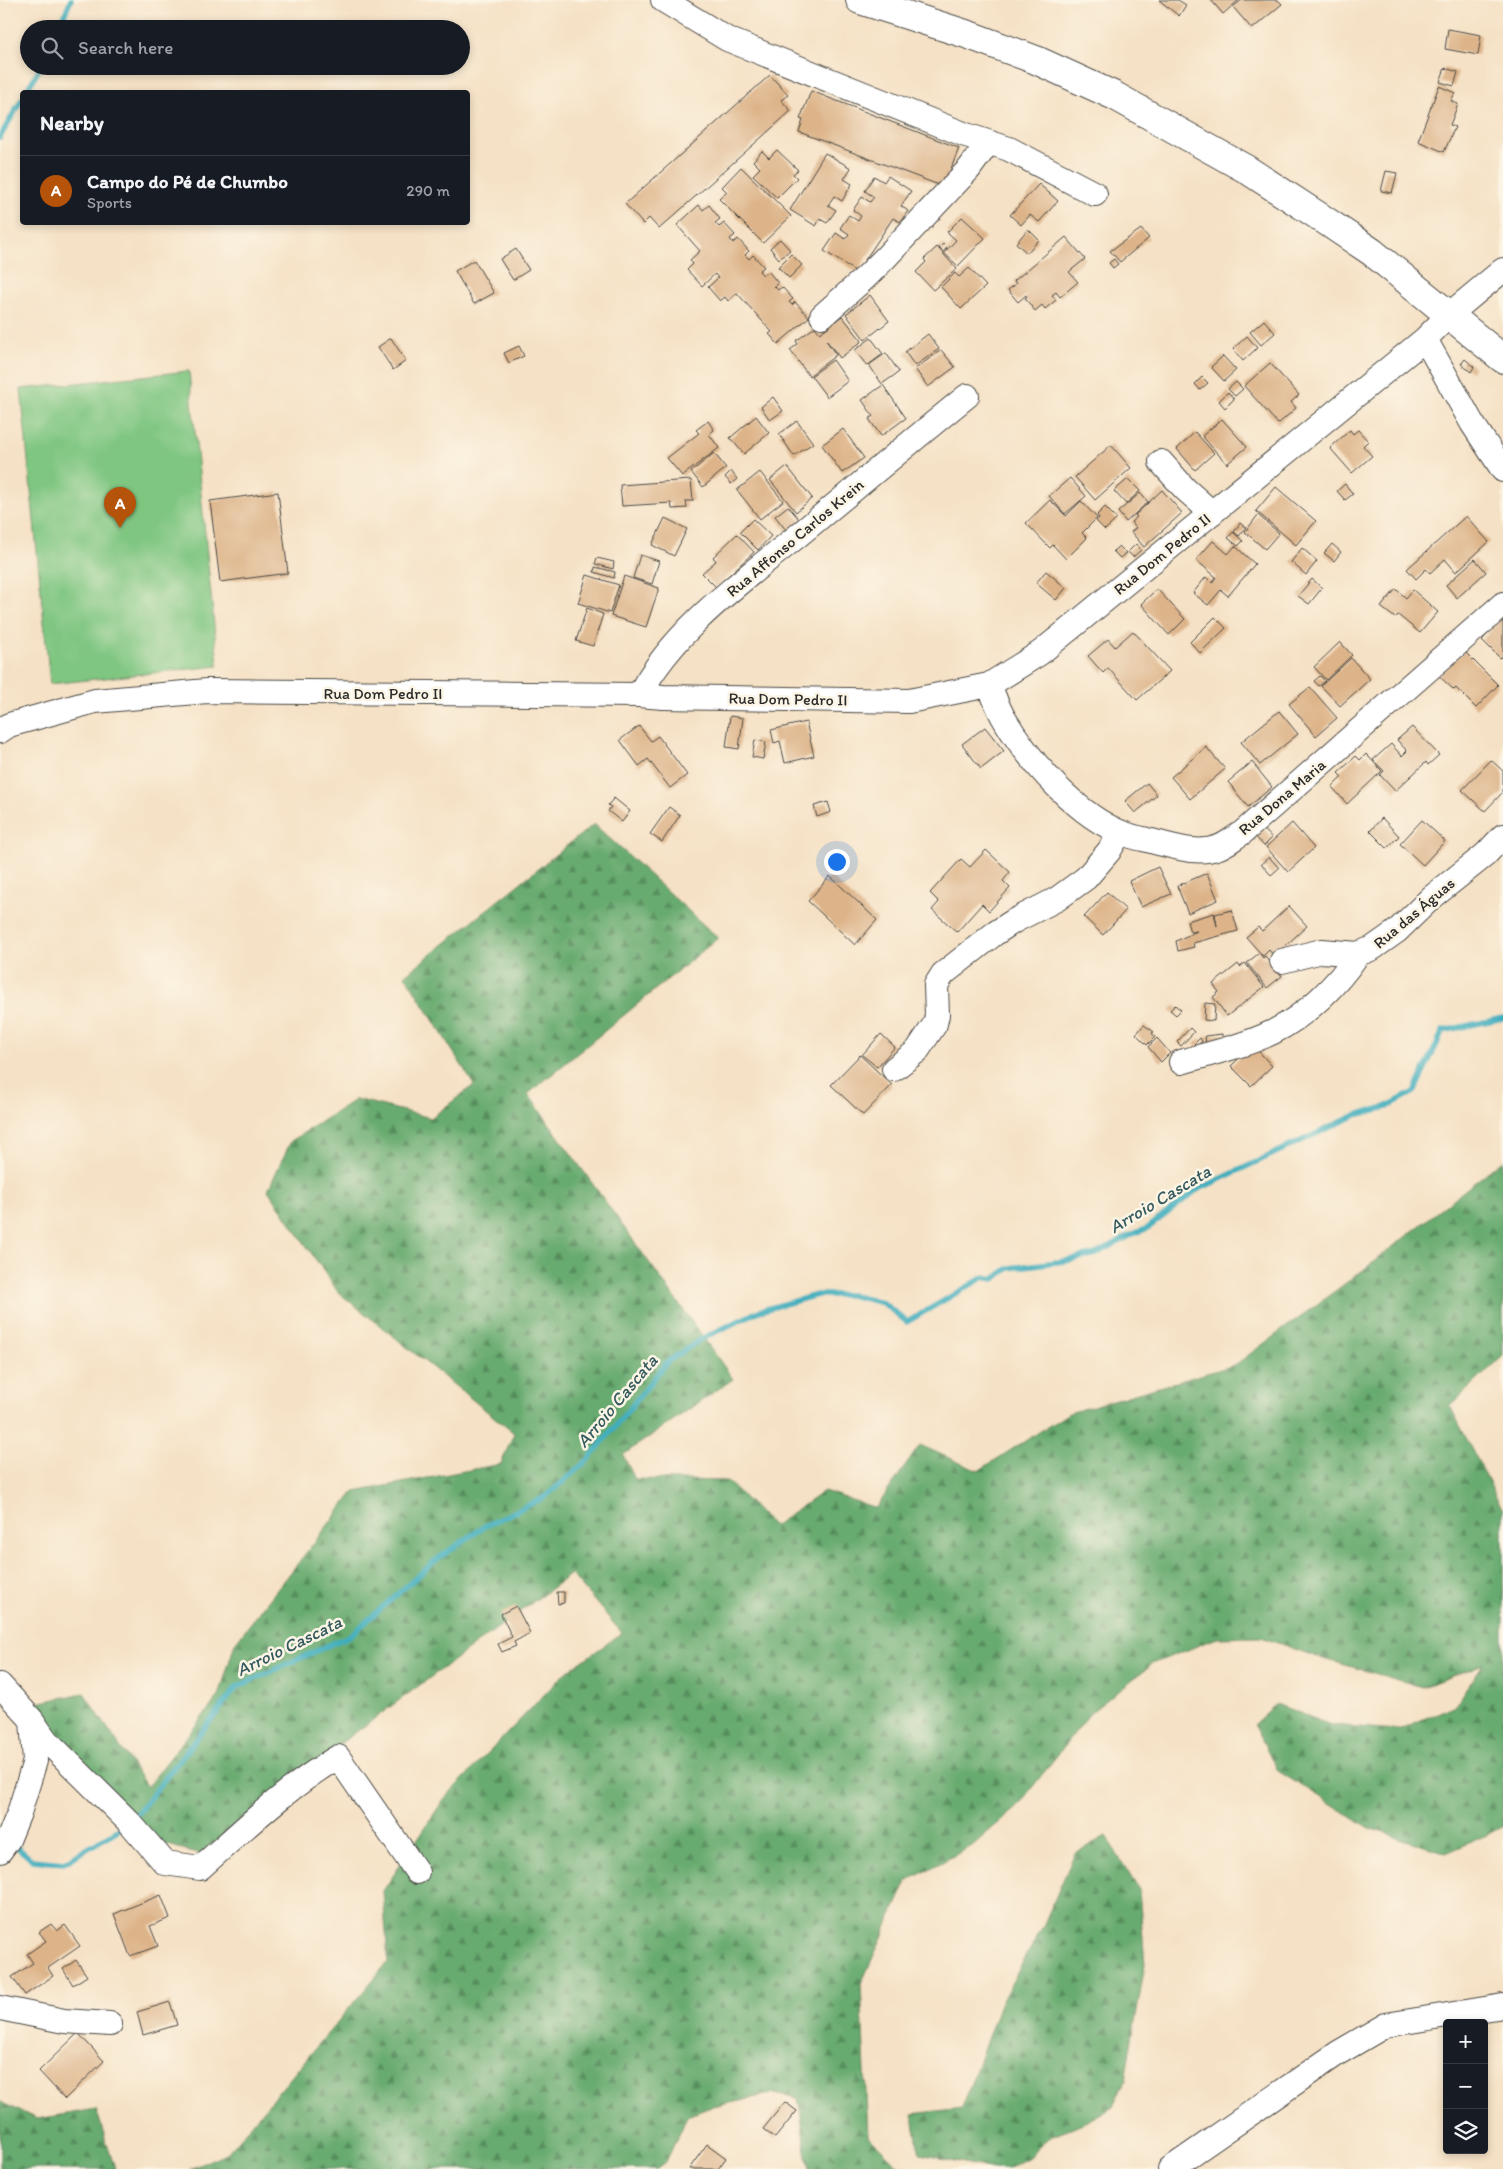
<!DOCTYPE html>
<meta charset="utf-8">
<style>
:root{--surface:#171b24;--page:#20242c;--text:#f1f3f6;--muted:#9ea1a6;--line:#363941;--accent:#b45309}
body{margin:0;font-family:Itim,sans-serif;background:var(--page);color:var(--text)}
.controls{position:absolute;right:15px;bottom:15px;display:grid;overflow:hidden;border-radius:5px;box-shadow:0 2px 8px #0003}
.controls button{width:45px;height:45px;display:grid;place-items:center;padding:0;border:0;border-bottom:1px solid var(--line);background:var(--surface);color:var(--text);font:25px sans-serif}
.you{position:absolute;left:836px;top:861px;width:18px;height:18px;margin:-12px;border:4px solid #fff;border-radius:50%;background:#1a73e8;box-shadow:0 0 0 8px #1a73e833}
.badge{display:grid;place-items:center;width:32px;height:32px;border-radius:50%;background:var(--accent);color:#fff;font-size:16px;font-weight:700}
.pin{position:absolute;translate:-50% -41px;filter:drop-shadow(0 1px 2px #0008)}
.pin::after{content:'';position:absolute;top:26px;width:18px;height:15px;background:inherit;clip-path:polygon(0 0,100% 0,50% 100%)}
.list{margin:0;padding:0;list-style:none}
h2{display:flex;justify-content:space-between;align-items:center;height:65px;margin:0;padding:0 20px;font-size:21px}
h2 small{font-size:16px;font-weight:400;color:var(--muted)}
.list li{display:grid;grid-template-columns:32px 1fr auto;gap:15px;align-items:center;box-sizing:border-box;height:70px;padding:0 20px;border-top:1px solid var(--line)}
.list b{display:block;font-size:19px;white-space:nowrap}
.list p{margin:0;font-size:16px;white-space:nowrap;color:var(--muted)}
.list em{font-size:16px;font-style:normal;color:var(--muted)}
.icon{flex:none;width:28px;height:28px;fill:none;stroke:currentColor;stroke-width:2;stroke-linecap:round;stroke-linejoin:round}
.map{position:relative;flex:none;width:1503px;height:2169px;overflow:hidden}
.search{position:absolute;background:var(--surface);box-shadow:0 2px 8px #0003;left:20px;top:20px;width:450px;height:55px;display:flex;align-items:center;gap:12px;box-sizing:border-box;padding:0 18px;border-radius:28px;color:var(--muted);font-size:19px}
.panel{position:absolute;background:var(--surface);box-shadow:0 2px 8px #0003;left:20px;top:90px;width:450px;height:135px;border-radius:5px}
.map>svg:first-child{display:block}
.forest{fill:url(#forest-firs);stroke:#496b4d}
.pitch{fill:#7fc681;stroke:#557856}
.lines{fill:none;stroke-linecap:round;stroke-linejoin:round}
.stream{stroke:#41aebe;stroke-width:5.5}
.building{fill:#ddb489}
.minor-casing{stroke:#494642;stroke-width:26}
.major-casing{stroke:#494642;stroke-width:30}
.minor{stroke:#fff;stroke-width:24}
.major{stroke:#fff;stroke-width:28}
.labels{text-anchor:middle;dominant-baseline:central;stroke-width:5;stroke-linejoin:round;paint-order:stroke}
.street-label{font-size:16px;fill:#2b2b2b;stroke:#fcf5e5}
.water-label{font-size:18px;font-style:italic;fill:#33595e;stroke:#fcf5e5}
</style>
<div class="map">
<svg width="1503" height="2169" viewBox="0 0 1503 2169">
<defs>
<pattern id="forest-firs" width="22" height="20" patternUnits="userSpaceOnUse" patternTransform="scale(1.25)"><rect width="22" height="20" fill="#67ab6f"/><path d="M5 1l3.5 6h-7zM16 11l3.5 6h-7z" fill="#558b5b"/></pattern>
</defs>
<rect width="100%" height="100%" fill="#fcf5e5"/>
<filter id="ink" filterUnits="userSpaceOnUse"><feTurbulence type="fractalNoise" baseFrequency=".02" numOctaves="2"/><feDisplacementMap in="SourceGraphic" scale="10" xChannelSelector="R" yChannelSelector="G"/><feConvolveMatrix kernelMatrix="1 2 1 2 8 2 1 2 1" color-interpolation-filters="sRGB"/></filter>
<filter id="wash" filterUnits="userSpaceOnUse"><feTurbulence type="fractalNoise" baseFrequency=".0096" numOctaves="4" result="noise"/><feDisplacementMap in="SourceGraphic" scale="20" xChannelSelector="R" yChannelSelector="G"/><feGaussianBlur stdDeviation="1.12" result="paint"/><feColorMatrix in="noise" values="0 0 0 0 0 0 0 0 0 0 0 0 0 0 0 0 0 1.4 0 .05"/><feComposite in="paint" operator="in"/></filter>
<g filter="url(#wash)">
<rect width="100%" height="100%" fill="#f5e1c5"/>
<path class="forest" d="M594,824L718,938L528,1094L733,1379L623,1455L635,1479L727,1481L774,1526L824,1491L876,1508L920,1445L978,1471L1069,1413L1235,1365L1362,1271L1503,1160V1356L1450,1406L1503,1510V1826L1481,1838L1446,1853L1369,1828L1278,1771L1254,1724L1276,1704L1331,1725L1398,1730L1456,1705L1483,1664L1423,1687L1317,1657L1261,1637L1217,1638L1152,1664L1090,1713L1017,1807L972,1846L907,1881L861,1984L868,2136L902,2169H809L798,2098L775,2093L708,2108L687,2116L666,2162L657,2169H190L228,2152L388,1962L383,1891L444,1799L564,1674L622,1633L571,1574L333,1749L200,1854L158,1842L27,1705L84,1693L147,1787L219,1696L235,1643L354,1492L501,1464L514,1433L338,1292L268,1190L291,1141L356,1099L431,1118L474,1085L405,975Z
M1106,1836L1139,1890L1145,1964L1125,2080L1113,2107L1081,2124L1050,2136L1029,2157L1007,2169H994L920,2154L912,2114L962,2108L1000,2004L1043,1926L1075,1853Z
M0,2102L37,2119L96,2109L115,2169H0Z"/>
<path class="pitch" d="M189,371L218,666L50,684L21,389Z"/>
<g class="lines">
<path class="stream" d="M58,29L71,0
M26,92L41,66
M0,137L22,99
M133,1819L237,1687L351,1635L436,1560L485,1526L545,1497L588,1460L667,1362L701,1339L759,1311L817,1295H850L883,1303L907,1322L984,1277L994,1279L1009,1268L1065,1261L1096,1254L1133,1234L1148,1228L1195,1191L1356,1115L1386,1107L1414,1092L1443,1031L1503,1018
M12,1843L32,1860L64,1863L126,1825"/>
</g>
<g id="blocks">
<path class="building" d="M1159,0H1178L1186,5L1179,16Z
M1211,0H1239L1223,14Z
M1242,0H1278L1282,4L1252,29L1233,7Z
M1448,29L1481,35L1478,55L1445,49Z
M1445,68L1458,72L1454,86L1440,82Z
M770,75L788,95L781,100L791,111L659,229L649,218L643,224L625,204Z
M1439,86L1455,93L1451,101L1458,104L1450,125L1455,127L1444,152L1418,141Z
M811,91L959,148L944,187L799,132L803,120L800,119Z
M777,150L798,170L793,174L797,178L777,198L753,175L760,168L753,161L762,151L769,158Z
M825,153L851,168L844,179L852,184L842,201L834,196L828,205L836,210L827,223L820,219L816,226L790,210Z
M741,167L791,216L763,243L719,199L727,192L722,187Z
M1386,171L1397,173L1392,193L1381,191Z
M874,176L884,182L888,176L911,191L901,206L908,211L900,222L893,218L857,272L824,251L836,233L845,239L849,234L840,228L849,215L858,221L861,216L853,210L862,197L870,202L874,197L865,191Z
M1039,184L1058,201L1039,222L1030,215L1021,225L1010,215Z
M699,205L703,210L709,205L720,219L715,223L719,227L724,223L735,235L730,239L733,243L738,239L749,251L745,255L749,259L753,255L764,267L759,271L763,275L768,271L778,283L774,286L778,290L782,287L793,299L789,302L792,305L795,302L809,317L778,344L769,334L772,332L737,293L728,301L725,297L720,301L708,287L718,278L715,274L702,286L687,270L693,264L690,260L700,251L677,225Z
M962,217L985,238L958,266L944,253L956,240L947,232Z
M1028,229L1039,240L1027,253L1016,243Z
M1141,229L1149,238L1120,262L1110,251Z
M1066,237L1085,259L1069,272L1078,282L1060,297L1056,292L1052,295L1056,300L1045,309L1042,305L1035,311L1025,298L1027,297L1026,295L1018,302L1008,290L1016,284L1014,281Z
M780,239L790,250L779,259L770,248Z
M943,244L947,248L943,252L939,248Z
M937,247L957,269L933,290L916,272L926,262L924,259Z
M516,249L529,270L513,280L500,259Z
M791,254L802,265L789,278L778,267Z
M1114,259L1118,264L1113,268L1109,263Z
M474,260L494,293L474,304L455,271Z
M969,268L986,286L961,309L941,287L955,273L959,277Z
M870,295L889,321L865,340L846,314Z
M842,316L862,341L840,358L826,340L836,355L809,376L790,350L798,344L796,341L815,327L820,333Z
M1264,320L1275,333L1261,345L1250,332Z
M928,334L939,349L915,366L905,352Z
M1247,336L1257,348L1243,361L1233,349Z
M391,338L406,361L393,370L378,347Z
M871,338L883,354L867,366L855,350Z
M519,346L524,356L509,363L504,353Z
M941,350L955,367L928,387L915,369Z
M886,353L899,372L882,384L869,365Z
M1223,356L1236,370L1224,381L1211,367Z
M1465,359L1474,367L1471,372L1461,364Z
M833,360L848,381L827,397L811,376Z
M1270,363L1299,395L1291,402L1296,408L1278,424L1244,386Z
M1202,377L1208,383L1200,390L1195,384Z
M1236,382L1243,389L1235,396L1228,389Z
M883,385L906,418L881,436L869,419L873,416L862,400Z
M1228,392L1234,399L1225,408L1219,401Z
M773,397L783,411L770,420L761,407Z
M756,416L769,433L744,454L730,438Z
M1222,419L1247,447L1227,464L1202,436Z
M708,421L714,430L709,434L719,448L682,476L667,458L699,433L696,430Z
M797,421L813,443L794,456L779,434Z
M843,429L864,458L842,473L822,445Z
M1350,430L1353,434L1358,430L1368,441L1363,446L1372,456L1352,473L1330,448Z
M1195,432L1214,453L1195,470L1177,449Z
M1111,445L1131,468L1095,500L1075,477Z
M714,453L726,468L703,487L691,472Z
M787,466L812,498L796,512L770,480Z
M731,471L737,479L731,484L725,477Z
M760,472L783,501L760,519L737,490Z
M1070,478L1086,496L1065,514L1049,496Z
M1128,479L1140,491L1126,504L1114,491Z
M691,480L693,501H686L687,508L672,509L671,503L622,506L620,485Z
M1345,484L1353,494L1345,500L1337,491Z
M1276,487L1316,521L1296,545L1256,511Z
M1162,490L1182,513L1144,547L1131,532L1136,528L1131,522L1137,517L1135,515Z
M278,492L288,573L220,582L210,501Z
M1140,493L1148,502L1126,522L1118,512Z
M1050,500L1066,516L1081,501L1097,518L1082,533L1087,538L1066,559L1053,545L1050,548L1026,523Z
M788,506L803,524L790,535L775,516Z
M1105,507L1117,519L1105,530L1096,521L1099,518L1097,515Z
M1258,515L1279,533L1265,549L1245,532Z
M1466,516L1489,542L1456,572L1445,559L1430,573L1426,569L1416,579L1407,569Z
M665,518L687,529L674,556L652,545Z
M753,519L771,536L758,550L740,532Z
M1240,523L1246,528L1239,536L1234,532Z
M1233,532L1243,541L1238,546L1228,538Z
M737,534L754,552L716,587L702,573L716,561L713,557Z
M1213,541L1228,554L1235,546L1255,564L1228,596L1221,590L1208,605L1193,593L1206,577L1212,583L1216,577L1196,560Z
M1136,544L1141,550L1133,557L1128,552Z
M1332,544L1341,552L1334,561L1324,553Z
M1119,546L1126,553L1120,558L1113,551Z
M1302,548L1317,561L1306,575L1291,562Z
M640,555L659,561L652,584L633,578Z
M597,558L614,562L613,569L595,564Z
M1475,559L1486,572L1457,598L1446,585Z
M595,567L615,572L614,578L594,572Z
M1046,571L1066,588L1056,600L1036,583Z
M587,575L619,585L610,613L578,603Z
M624,576L659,588L646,627L611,616Z
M1312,579L1322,588L1309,604L1298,596Z
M1157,589L1185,619L1169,635L1141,604Z
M1396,589L1406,598L1413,590L1438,612L1420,633L1398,615L1395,618L1381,607Z
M587,608L603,614L593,646L576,641Z
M1215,617L1226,628L1200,653L1190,642Z
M1503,617V656L1500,658L1482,640Z
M1133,631L1170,671L1137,700L1108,668L1103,673L1088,656L1108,639L1115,647Z
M1340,642L1352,655L1326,680L1314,667Z
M1464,651L1498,685L1476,708L1456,688L1454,690L1439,676Z
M1351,658L1370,679L1340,706L1321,686Z
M1320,676L1325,681L1319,686L1314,681Z
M1310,687L1337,718L1316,736L1289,704Z
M1279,711L1298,734L1260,765L1241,742Z
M730,716L743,718L739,749L726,747Z
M806,722L814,756L785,763L780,741L774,743L771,730Z
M639,726L651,741L658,736L687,775L670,788L648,759L639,766L620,740Z
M985,727L1004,751L981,769L962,744Z
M1412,727L1439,755L1428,765L1426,762L1395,791L1380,775L1384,771L1373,760L1391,744L1402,756L1407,751L1397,740Z
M755,740L766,742L763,759L752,757Z
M1206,747L1225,769L1190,799L1171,777Z
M1366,754L1382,771L1347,804L1332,787L1342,777L1338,773L1356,756L1360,760Z
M1491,760L1503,771V792L1485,811L1462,790Z
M1252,762L1272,787L1248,807L1228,782Z
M1147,783L1157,795L1135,813L1125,801Z
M614,798L630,811L622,822L608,811L611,807L608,805Z
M828,802L831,812L817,817L814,806Z
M669,807L680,815L662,842L650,834Z
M1382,818L1399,836L1387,848L1370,831Z
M1422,820L1445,841L1423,865L1400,844Z
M1292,823L1314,848L1288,872L1266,847Z
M1261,826L1272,838L1264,846L1253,834Z
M986,850L1010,872L1003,881L1010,888L989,911L982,904L957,932L932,910L939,902L930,893L961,859L970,867Z
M1269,857L1279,868L1271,875L1261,864Z
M1158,867L1171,894L1141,907L1129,881Z
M1207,873L1218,900L1188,913L1177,886Z
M830,876L877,920L855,945L808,901Z
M1107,892L1126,910L1103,935L1084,917Z
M1289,906L1307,926L1274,956L1269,950L1263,956L1246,937L1258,927L1262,931Z
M1232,910L1238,931L1193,943L1194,947L1178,951L1176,941L1197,931L1190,932L1187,921L1214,913L1217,926L1215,914Z
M1259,953L1263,958L1265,956L1271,963L1272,962L1282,976L1267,988L1247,963Z
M1245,963L1264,987L1227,1016L1213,997L1219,992L1213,984L1238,964L1240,967Z
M1205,1003L1215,1004L1214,1021L1204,1020Z
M1175,1005L1181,1010L1176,1015L1170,1010Z
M1144,1025L1154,1032L1152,1033L1155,1037L1147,1045L1136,1034Z
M1190,1028L1194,1032L1181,1046L1177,1042Z
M881,1034L895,1047L877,1067L862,1055Z
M1222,1034L1223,1045L1206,1046L1205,1036Z
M1157,1038L1170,1053L1161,1062L1148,1047Z
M1200,1038L1202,1041L1197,1047L1194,1044Z
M1253,1045L1272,1066L1251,1086L1231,1066Z
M860,1055L892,1085L863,1115L831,1085Z
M557,1592H564V1603L558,1604Z
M516,1606L530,1633L514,1642L516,1646L502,1652L498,1644L512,1637L501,1614Z
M161,1895L170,1918L150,1926L158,1946L130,1956L114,1914Z
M51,1924L57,1931L65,1925L80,1946L48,1968L53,1976L25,1995L12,1977L33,1963L27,1954L46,1941L39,1932Z
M76,1960L87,1976L73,1985L63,1969Z
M170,2002L177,2025L143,2035L137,2012Z
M78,2033L104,2061L65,2099L39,2071Z
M785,2102L797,2111L775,2138L763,2129Z
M707,2144L726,2158L718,2169H689Z"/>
</g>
</g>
<g filter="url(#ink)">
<use href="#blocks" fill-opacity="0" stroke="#494642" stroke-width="1"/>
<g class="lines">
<g class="minor-casing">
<path id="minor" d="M663,0L727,39L966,135L1009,149L1095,194
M822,316L866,277L885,258L969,169L988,143
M1425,339L1472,423L1503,470
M1161,462L1185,489L1212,513
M989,685C994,696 998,709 1005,720C1030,762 1078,817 1125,834C1135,838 1145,839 1155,842C1176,847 1198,855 1219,847C1227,844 1235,837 1242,833L1503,604
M639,695C674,630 738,584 795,538C852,491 909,443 967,396
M0,731L9,725L95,701L207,691L639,695L663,697L909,701L989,685L1040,653L1425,339L1450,314L1503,270
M1282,961L1322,951L1358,954L1373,948L1397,931L1431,898L1485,855L1503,836
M1181,1062C1212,1053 1244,1046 1273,1032C1307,1015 1337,985 1358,954
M894,1069L917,1051L935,1024L937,1015L936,985L943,974L994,934L1014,921L1057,899L1086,878L1109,851L1120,832
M0,1685L32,1720L45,1739L130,1823L165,1863L200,1868C244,1829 287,1787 338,1757L417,1872
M0,1851L8,1840L19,1813L35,1761L32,1721
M0,2008L64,2021L110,2024
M1170,2169L1338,2053L1386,2025L1503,2006"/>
</g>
<g class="major-casing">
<path id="major" d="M860,0L969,35L1036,60L1115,96L1246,169L1320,217L1372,252L1503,359"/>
</g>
<use href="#minor" class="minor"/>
<use href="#major" class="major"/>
</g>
</g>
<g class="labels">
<g class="street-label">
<text transform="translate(795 538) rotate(-40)">Rua Affonso Carlos Krein</text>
<text transform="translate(1162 554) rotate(-39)">Rua Dom Pedro II</text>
<text x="383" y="693">Rua Dom Pedro II</text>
<text transform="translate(788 699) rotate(1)">Rua Dom Pedro II</text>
<text transform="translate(1282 797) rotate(-40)">Rua Dona Maria</text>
<text transform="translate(1414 913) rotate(-40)">Rua das Águas</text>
</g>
<g class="water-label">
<text transform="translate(1160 1199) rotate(-31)">Arroio Cascata</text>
<text transform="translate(617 1401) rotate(-50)">Arroio Cascata</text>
<text transform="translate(289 1646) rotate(-26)">Arroio Cascata</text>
</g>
</g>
</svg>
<div class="controls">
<button>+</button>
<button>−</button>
<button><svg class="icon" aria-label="layers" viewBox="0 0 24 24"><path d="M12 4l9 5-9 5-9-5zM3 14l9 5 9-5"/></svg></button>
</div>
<div class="you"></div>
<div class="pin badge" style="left:120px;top:528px">A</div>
<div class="search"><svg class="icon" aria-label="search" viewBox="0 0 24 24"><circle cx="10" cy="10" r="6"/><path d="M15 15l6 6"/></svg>Search here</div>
<section class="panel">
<h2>Nearby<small></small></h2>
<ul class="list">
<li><span class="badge">A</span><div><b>Campo do Pé de Chumbo</b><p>Sports</p></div><em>290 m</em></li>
</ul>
</section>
</div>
